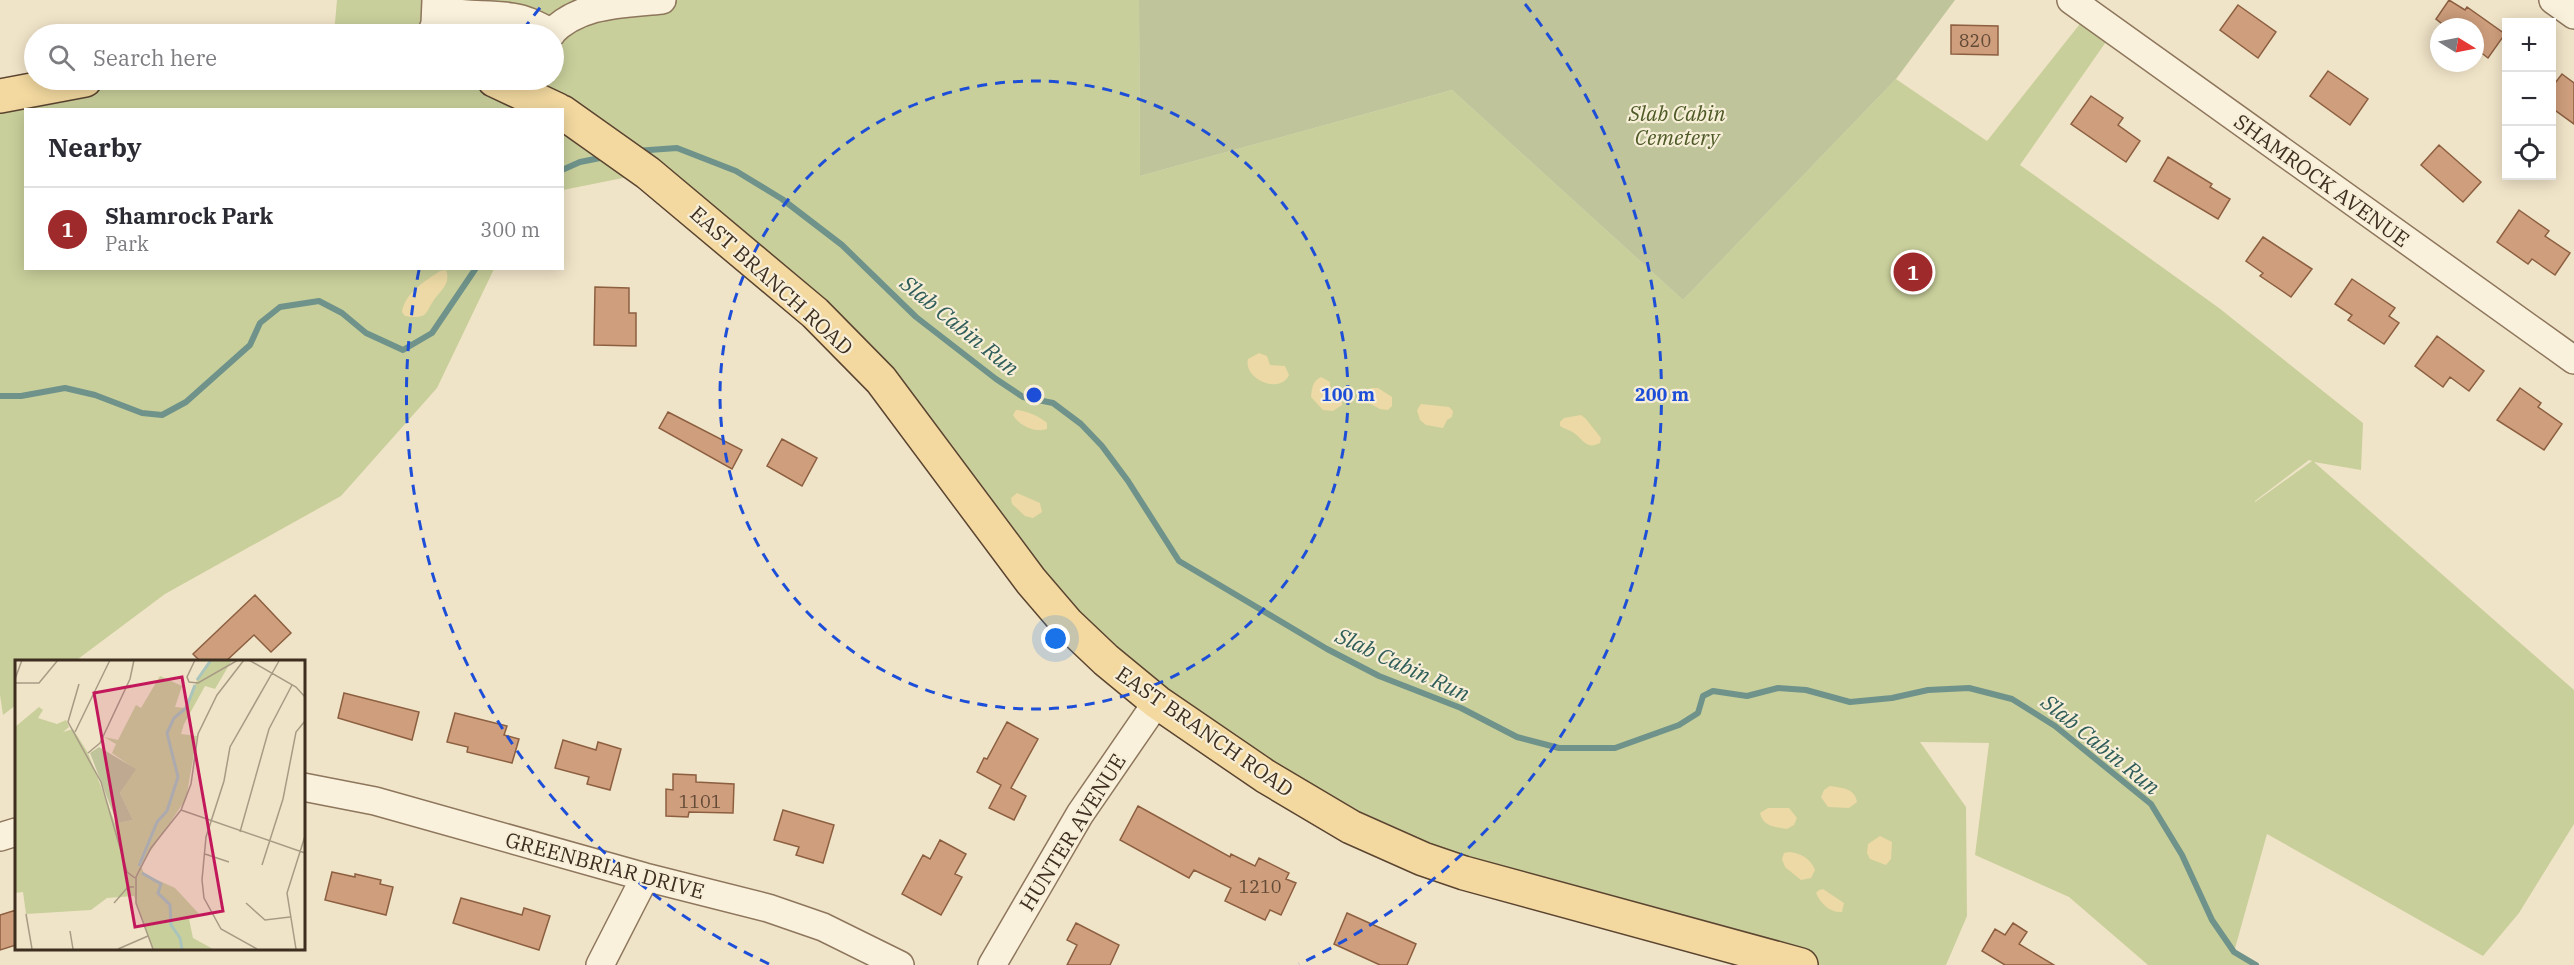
<!DOCTYPE html>
<meta charset="utf-8">
<style>
:root{--surface:#fff;--page:#f7f7f7;--text:#2b2b33;--muted:#7c7c81;--line:#e1e1e2;--accent:#9e2a2b}
body{margin:0;font-family:"IBM Plex Serif",serif;background:var(--page);color:var(--text)}
.controls{position:absolute;right:18px;top:18px;display:grid;overflow:hidden;border-radius:0px;box-shadow:0 3px 15px #0003}
.controls button{width:54px;height:54px;display:grid;place-items:center;padding:0;border:0;border-bottom:2px solid var(--line);background:var(--surface);color:var(--text);font:30px sans-serif}
.compass{position:absolute;left:2430px;top:18px;width:54px;height:54px;border-radius:50%;background:var(--surface);box-shadow:0 3px 15px #0003;rotate:100deg}
.you{position:absolute;left:1056px;top:639px;width:21px;height:21px;margin:-15px;border:4px solid #fff;border-radius:50%;background:#1a73e8;box-shadow:0 0 0 9px #1a73e833}
.badge{display:grid;place-items:center;width:39px;height:39px;border-radius:50%;background:var(--accent);color:#fff;font-size:20px;font-weight:700}
.pin{position:absolute;translate:-50% -50%;border:3px solid #fff;box-shadow:0 2px 6px #0006}
.list{margin:0;padding:0;list-style:none}
h2{display:flex;justify-content:space-between;align-items:center;height:78px;margin:0;padding:0 24px;font-size:26px}
h2 small{font-size:20px;font-weight:400;color:var(--muted)}
.list li{display:grid;grid-template-columns:39px 1fr auto;gap:18px;align-items:center;box-sizing:border-box;height:84px;padding:0 24px;border-top:2px solid var(--line)}
.list b{display:block;font-size:22px;white-space:nowrap}
.list p{margin:0;font-size:20px;white-space:nowrap;color:var(--muted)}
.list em{font-size:20px;font-style:normal;color:var(--muted)}
.icon{flex:none;width:33px;height:33px;fill:none;stroke:currentColor;stroke-width:2;stroke-linecap:round;stroke-linejoin:round}
.map{position:relative;flex:none;width:2574px;height:965px;overflow:hidden}
.search{position:absolute;background:var(--surface);box-shadow:0 3px 15px #0003;left:24px;top:24px;width:540px;height:66px;display:flex;align-items:center;gap:15px;box-sizing:border-box;padding:0 21px;border-radius:33px;color:var(--muted);font-size:22px}
.panel{position:absolute;background:var(--surface);box-shadow:0 3px 15px #0003;left:24px;top:108px;width:540px;height:162px;border-radius:0px}
.map>svg:first-child{display:block}
.green{fill:#c9cf9b;fill-rule:evenodd}
.sand{fill:#ecd9a5}
.cemetery{fill:#bfc49a}
.lines{fill:none;stroke-linecap:round;stroke-linejoin:round}
.stream{stroke:#6f938a;stroke-width:6}
.building{fill:#cf9f7d;stroke:#8d5f41;stroke-width:1.5}
.minor-casing{stroke:#8d765c;stroke-width:30}
.major-casing{stroke:#5b4430;stroke-width:36}
.minor{stroke:#faf1dc;stroke-width:27}
.major{stroke:#f3d9a0;stroke-width:33}
.ring{fill:none;stroke:#1d4ed8;stroke-width:3;stroke-dasharray:10 8}
.labels{text-anchor:middle;dominant-baseline:central;stroke-width:4.5;stroke-linejoin:round;paint-order:stroke}
.number-label{font-size:18px;fill:#624a37}
.park-label{font-size:21px;font-style:italic;fill:#4d5a26;stroke:#f7eed8}
.street-label{font-size:21px;fill:#3d2e20;stroke:#f7eed8}
.water-label{font-size:22px;font-style:italic;fill:#2f5d5a;stroke:#f7eed8}
.inset-river{fill:none;stroke:#a9c4bc;stroke-width:3}
.inset-road{fill:none;stroke:#a89b85;stroke-width:1.5}
.view{fill:#c2185b;fill-opacity:0.15;stroke:#c2185b;stroke-width:3}
.inset-edge{fill:none;stroke:#3d2e20;stroke-width:3}
.centre{fill:#1d4ed8;stroke:#f7eed8;stroke-width:3}
.ring-label{font-size:18px;text-anchor:middle;font-weight:bold;fill:#1d4ed8;stroke:#f7eed8;stroke-width:4.5;stroke-linejoin:round;paint-order:stroke}
</style>
<div class="map">
<svg width="2574" height="965" viewBox="0 0 2574 965">
<rect width="100%" height="100%" fill="#f0e4c8"/>
<path class="green" d="M337,0H1139L1140,176L1452,90L1683,300L1896,79L1987,141L2083,20L2108,39L2020,165L2219,308L2363,423L2361,470L2314,462L2574,690V824L2519,913L2483,956L2267,834L2234,952L2256,965H2148L2069,897L1975,855L1989,743L1920,742L1966,807L1967,916L1946,965H1801L1423,859L1106,660L881,380L648,173L563,190L562,110H26V268L494,269L437,388L341,496L165,594L74,662H16V705L3,715L0,695V96L85,80H554V34H334ZM2309,460L2312,461L2255,502V501Z"/>
<path class="sand" d="M446,270C452,285 438,292 432,303C429,307 428,312 424,315C419,318 411,317 405,316L402,312C405,293 425,281 440,271Z
M1259,353L1267,356L1270,365L1285,366L1289,375C1280,395 1243,379 1248,359Z
M1321,377L1330,382V392C1336,396 1343,395 1342,405L1333,411L1323,410L1311,397C1312,389 1312,381 1321,377Z
M1372,388H1378L1392,397V406L1388,410L1380,409L1365,401L1364,395L1367,390Z
M1421,404L1449,407L1453,411L1452,417L1447,420L1443,428L1426,425L1420,420L1417,410Z
M1016,410C1025,410 1041,417 1047,423V429C1036,433 1019,426 1013,415Z
M1581,415L1586,419L1601,438L1600,443C1586,450 1584,440 1574,433C1570,430 1564,429 1560,426V422L1564,418Z
M1017,493L1040,503L1042,512L1033,518L1025,516L1012,504L1011,498Z
M1830,786C1842,788 1855,788 1857,802L1849,808L1828,807L1821,797L1824,790Z
M1768,808H1789L1797,818L1794,825L1787,829C1776,827 1763,827 1760,813Z
M1880,836L1892,842L1891,859L1886,865L1870,859L1867,853L1868,844Z
M1789,852C1801,853 1811,859 1815,870L1811,878L1801,880L1785,867L1782,859L1784,853Z
M1823,889L1844,903L1842,912C1830,913 1821,904 1816,893L1819,890Z"/>
<path class="cemetery" d="M1139,0H1955L1896,79L1683,300L1452,90L1140,176Z"/>
<g class="lines">
<path class="stream" d="M635,151L677,148L736,171L782,199L842,245L916,317L996,379L1023,397L1053,403L1081,424L1102,446L1128,481L1179,561L1327,649L1379,676L1461,708L1517,737L1559,748H1615L1679,725L1698,713L1703,696L1713,691L1747,696L1778,688L1806,690L1850,702L1892,698L1928,690L1969,688L2012,699L2055,726L2151,804L2182,855L2212,920L2234,952L2256,965
M562,170L580,162L605,157
M0,396H21L65,388L95,395L142,413L162,415L186,402L250,345L260,323L280,307L319,301L342,313L366,333L403,350L432,333L476,268"/>
</g>
<path class="building" d="M2449,0L2465,10L2467,7L2505,34L2488,58L2475,48V27H2446L2436,19Z
M2238,5L2276,32L2258,58L2220,30Z
M1951,25L1998,26V55L1951,54Z
M2328,71L2368,99L2350,125L2310,96Z
M2562,74L2574,83V124L2552,108V87Z
M2091,96L2123,118L2118,125L2140,141L2126,162L2071,124Z
M2439,145L2481,182L2463,202L2421,165Z
M2168,157L2212,184L2210,187L2230,199L2218,219L2154,181Z
M2519,210L2549,231L2545,236L2570,253L2555,275L2532,259L2528,264L2497,242Z
M2263,237L2312,269L2291,297L2260,276L2263,273L2246,261Z
M2352,279L2395,308L2389,316L2399,323L2384,344L2348,320L2352,315L2335,304Z
M595,287L629,288V313H636V346L594,345Z
M2437,336L2484,371L2469,391L2450,377L2443,387L2415,366Z
M2520,388L2541,403L2538,407L2562,424L2544,450L2497,420Z
M668,412L742,450L732,469L659,428Z
M782,439L817,458L802,486L767,466Z
M255,595L291,633L271,652L254,635L225,662H201L193,654Z
M344,693L419,712L412,740L338,718Z
M455,713L507,726L504,735L519,739L512,763L467,752L468,747L447,742Z
M1007,722L1038,739L1011,788L1026,796L1014,820L989,808L1001,785L977,772L984,758L987,759Z
M563,740L596,750L598,742L621,749L610,790L587,784L589,777L555,768Z
M673,774L696,775V782L734,784L733,813L689,812L688,817L666,816V789L673,790Z
M1138,806L1230,857L1231,854L1255,866L1259,858L1289,873L1286,879L1296,883L1281,915L1270,910L1265,920L1225,901L1231,888L1194,870L1189,878L1120,840Z
M783,810L834,825L823,863L796,855L799,847L774,840Z
M940,840L966,854L955,874L962,877L941,915L902,894L923,855L930,859Z
M332,872L355,877V874L381,880L380,884L393,887L386,915L325,900Z
M461,898L522,915L524,908L550,916L539,950L453,923Z
M16,910V945L0,950V915Z
M1347,913L1416,944L1407,965H1380L1334,944Z
M1076,923L1119,945L1110,965H1067L1077,945L1067,940Z
M2013,923L2027,932L2019,944L2054,965H2005L1982,951L1995,929L2005,935Z"/>
<g class="lines">
<g class="minor-casing">
<path id="minor" d="M2071,0L2574,360
M2553,0L2574,15
M437,9C462,17 486,13 512,17C527,19 539,26 552,33
M431,34L435,24L436,0
M550,34C579,3 622,4 662,0
M303,787L375,801L645,877L768,908L823,927L900,965
M0,837L16,832
M600,965L645,877
M992,965L1080,814L1157,702"/>
</g>
<g class="major-casing">
<path id="major" d="M494,80L558,110
M0,96L85,80
M562,112L648,173L815,313L881,380L1031,581L1067,623L1106,660L1157,702L1265,776L1351,827L1423,859L1464,873L1801,965"/>
</g>
<use href="#minor" class="minor"/>
<use href="#major" class="major"/>
</g>
<g class="ring">
<circle cx="1034" cy="395" r="314"/>
<path d="M769 964A628 628 0 0 1 419 270M523 30A628 628 0 0 1 543 4M1525 4A628 628 0 0 1 1299 964"/>
</g>
<g class="labels">
<g class="number-label">
<text x="1975" y="40">820</text>
<text x="700" y="801">1101</text>
<text x="1260" y="886">1210</text>
</g>
<g class="park-label">
<text x="1677" y="113">Slab Cabin<tspan x="1677" dy="24">Cemetery</tspan></text>
</g>
<g class="street-label">
<text transform="translate(2322 180) rotate(36)">SHAMROCK AVENUE</text>
<text transform="translate(772 280) rotate(42)">EAST BRANCH ROAD</text>
<text transform="translate(1205 731) rotate(35)">EAST BRANCH ROAD</text>
<text transform="translate(1072 832) rotate(-58)">HUNTER AVENUE</text>
<text transform="translate(605 865) rotate(15)">GREENBRIAR DRIVE</text>
</g>
<g class="water-label">
<text transform="translate(960 325) rotate(39)">Slab Cabin Run</text>
<text transform="translate(1403 664) rotate(25)">Slab Cabin Run</text>
<text transform="translate(2101 744) rotate(39)">Slab Cabin Run</text>
</g>
</g>
<g transform="translate(15 660)">
<rect width="290" height="290" fill="#f0e4c8"/>
<path d="M196,0H217L200,29L190,26L169,64L166,74L182,76L171,139L126,205L129,214L160,228L185,255L174,259L178,278L198,289H138L119,236L92,238L76,250L11,254L8,232L0,233V67L24,47L28,50L23,58L42,64L51,60L54,67L48,72L58,69L73,93L100,163L118,160L105,133L120,109L97,93L101,84L89,77L103,80L121,45L126,48L145,16L167,26L160,47L171,48L183,17Z" fill="#c9cf9b"/>
<path d="M84,87L121,109L105,133L118,160L102,163L75,93Z" fill="#bfc49a"/>
<path class="inset-river" d="M182,20L196,0M124,206L142,162L152,151L163,117L152,73L159,58L171,48L180,25M127,213L146,224L143,233L155,245L156,265L165,278L167,289"/>
<path class="inset-road" d="M180,0L172,17L174,22L183,23L223,0M234,0L281,27L290,37M0,19L7,0M0,23H24L43,0M64,24L53,62L86,122L112,212L120,218M60,72L95,0M73,93L85,83L115,19L119,0M166,150L290,193M225,172L254,69L277,25M190,194L214,202M247,205L268,139L281,72L290,61M99,243L113,227H119M231,243L250,260L275,257M11,254L17,289M55,271L58,289M103,289L133,276M138,289L121,243V217L136,188L166,150L176,124L183,74L202,35L229,0M242,289L206,269L189,238L187,220L191,177L209,121L215,87L264,1M281,289L272,233L290,176"/>
<path class="view" d="M167,17L208,251L120,267L79,33Z"/>
<rect width="290" height="290" class="inset-edge"/>
</g>
<circle cx="1034" cy="395" r="9" class="centre"/>
<g class="ring-label">
<text x="1348" y="401">100 m</text>
<text x="1662" y="401">200 m</text>
</g>
</svg>
<div class="controls">
<button>+</button>
<button>−</button>
<button><svg class="icon" aria-label="locate" viewBox="0 0 24 24"><circle cx="12" cy="12" r="6"/><path d="M12 2v4M12 18v4M2 12h4M18 12h4"/></svg></button>
</div>
<svg class="compass" viewBox="-18 -18 36 36"><path d="M0-13l5 13h-10z" fill="#e53935"/><path d="M0 13l5-13h-10z" fill="#7c7c81"/></svg>
<div class="you"></div>
<div class="pin badge" style="left:1913px;top:272px">1</div>
<div class="search"><svg class="icon" aria-label="search" viewBox="0 0 24 24"><circle cx="10" cy="10" r="6"/><path d="M15 15l6 6"/></svg>Search here</div>
<section class="panel">
<h2>Nearby<small></small></h2>
<ul class="list">
<li><span class="badge">1</span><div><b>Shamrock Park</b><p>Park</p></div><em>300 m</em></li>
</ul>
</section>
</div>
